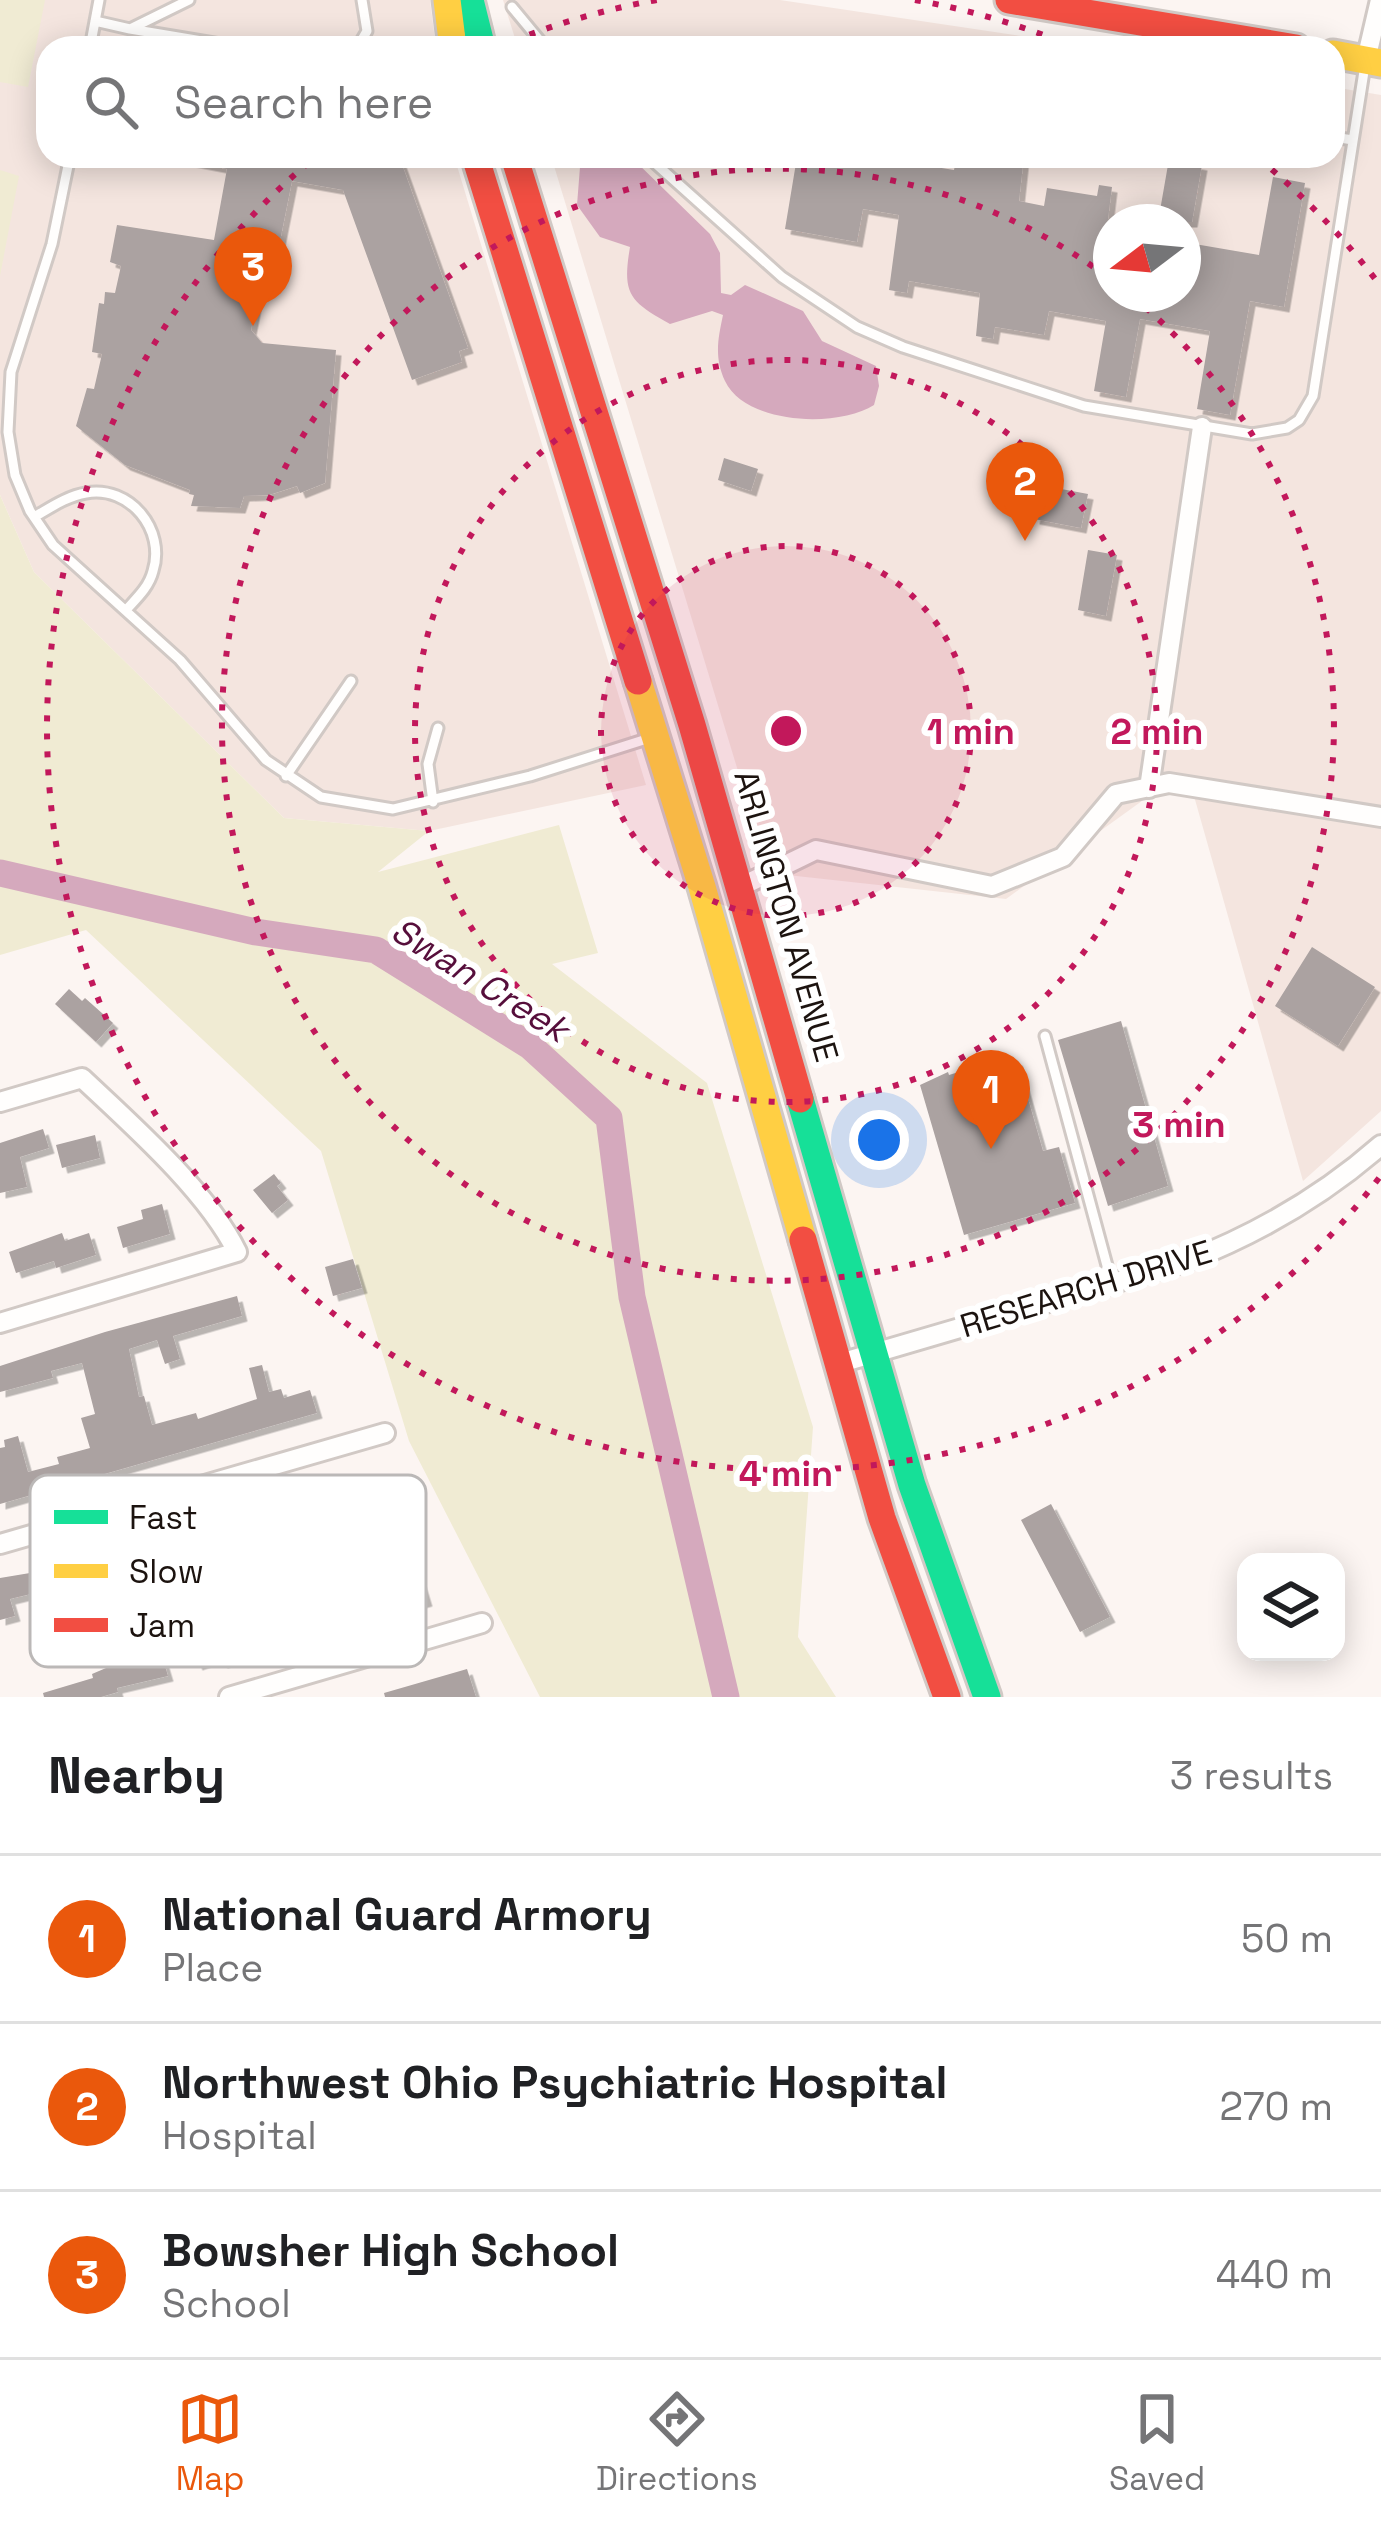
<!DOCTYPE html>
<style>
:root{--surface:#fff;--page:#f6f6f6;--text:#202124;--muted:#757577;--line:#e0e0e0;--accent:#ea580c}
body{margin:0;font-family:"Space Grotesk",sans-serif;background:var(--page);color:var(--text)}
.controls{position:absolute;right:36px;bottom:36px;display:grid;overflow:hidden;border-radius:24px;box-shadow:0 6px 30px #0003}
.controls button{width:108px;height:108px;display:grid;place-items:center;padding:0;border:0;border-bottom:3px solid var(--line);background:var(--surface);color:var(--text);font:60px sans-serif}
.compass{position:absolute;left:1093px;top:204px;width:108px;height:108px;border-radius:50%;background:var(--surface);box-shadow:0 6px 30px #0003;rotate:254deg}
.you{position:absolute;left:879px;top:1140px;width:42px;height:42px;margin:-30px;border:9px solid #fff;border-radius:50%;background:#1a73e8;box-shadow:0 0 0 18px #1a73e833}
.badge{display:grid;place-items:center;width:78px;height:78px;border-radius:50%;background:var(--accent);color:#fff;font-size:39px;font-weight:700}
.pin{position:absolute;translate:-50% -99px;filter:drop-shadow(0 3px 6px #0008)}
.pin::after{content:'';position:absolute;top:63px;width:42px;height:36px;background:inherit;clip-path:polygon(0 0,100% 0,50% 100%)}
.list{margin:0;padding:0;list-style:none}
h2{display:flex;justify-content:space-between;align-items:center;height:156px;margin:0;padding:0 48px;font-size:51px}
h2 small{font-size:39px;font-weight:400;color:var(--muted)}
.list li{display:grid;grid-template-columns:78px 1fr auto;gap:36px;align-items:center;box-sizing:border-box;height:168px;padding:0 48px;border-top:3px solid var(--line)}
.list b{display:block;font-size:45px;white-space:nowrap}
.list p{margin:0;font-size:39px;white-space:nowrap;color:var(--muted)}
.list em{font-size:39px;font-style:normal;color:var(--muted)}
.icon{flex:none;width:66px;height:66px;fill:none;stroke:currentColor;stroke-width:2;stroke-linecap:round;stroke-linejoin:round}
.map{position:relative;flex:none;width:1381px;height:1697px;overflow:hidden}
.search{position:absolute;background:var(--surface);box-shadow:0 6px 30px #0003;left:36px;right:36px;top:36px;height:132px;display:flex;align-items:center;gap:30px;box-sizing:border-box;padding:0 42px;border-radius:36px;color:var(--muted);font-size:45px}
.sheet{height:660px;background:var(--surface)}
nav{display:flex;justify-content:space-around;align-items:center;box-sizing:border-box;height:168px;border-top:3px solid var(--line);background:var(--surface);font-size:33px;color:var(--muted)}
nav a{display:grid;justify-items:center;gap:6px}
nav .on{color:var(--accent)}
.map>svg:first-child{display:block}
.built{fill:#f4e5df;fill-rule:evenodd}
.green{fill:#f0ebd3}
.water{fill:#d5a9bd}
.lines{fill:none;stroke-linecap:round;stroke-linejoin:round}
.river{stroke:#d5a9bd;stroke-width:27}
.building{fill:#aba2a1;filter:url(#shadow)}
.lane-casing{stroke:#d1c9c5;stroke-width:15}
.street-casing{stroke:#d1c9c5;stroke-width:24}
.fast-casing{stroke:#d1c9c5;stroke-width:33}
.slow-casing{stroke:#d1c9c5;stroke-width:33}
.jam-casing{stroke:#d1c9c5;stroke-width:33}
.lane{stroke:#fffefd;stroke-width:9}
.street{stroke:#fffefd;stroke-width:18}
.fast{stroke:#16e098;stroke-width:27}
.slow{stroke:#ffcf43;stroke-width:27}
.jam{stroke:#f24e42;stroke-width:27}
.ring{fill:none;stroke:#c2185b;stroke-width:6;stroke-dasharray:6 12}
.labels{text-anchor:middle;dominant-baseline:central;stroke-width:12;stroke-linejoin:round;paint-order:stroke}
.street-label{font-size:33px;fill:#1c130f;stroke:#fff}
.water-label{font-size:36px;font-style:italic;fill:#560e3b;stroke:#fff}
.key{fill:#fff;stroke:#bbb8b7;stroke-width:3}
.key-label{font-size:33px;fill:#1c130f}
.centre{fill:#c2185b;stroke:#fff;stroke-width:6}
.ring-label{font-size:36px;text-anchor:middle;font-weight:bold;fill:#c2185b;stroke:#fff;stroke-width:12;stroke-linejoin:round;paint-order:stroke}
</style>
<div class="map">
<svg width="1381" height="1697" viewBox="0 0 1381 1697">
<defs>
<filter id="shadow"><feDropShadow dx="5.5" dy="5.5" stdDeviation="0" flood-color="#0004"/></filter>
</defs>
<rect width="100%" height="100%" fill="#fcf5f2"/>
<path class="built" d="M0,0H430L436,48H48V156H454L646,785L429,831L284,818L34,572L0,495Z
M503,0H780L1101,48H518Z
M1333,87L1381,95V1111L1303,1181L1192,789L1160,788L1006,899L769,873L551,156H1333ZM1111,222H1183V294H1111Z"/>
<path class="green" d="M0,0H45L28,87L0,82Z
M0,170L19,176L0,276Z
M0,495L34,572L284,818L429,831L378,872L559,825L598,953L552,964L707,1083L813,1427L798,1637L836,1697H540L409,1441L321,1151L86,930L0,955Z"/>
<path class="water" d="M586,156H630L710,234L720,253L721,293L731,295L745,285L803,311L822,341L876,366L879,386L874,405C838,428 746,425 725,381C714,357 718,339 723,315L712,311L670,324C629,301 622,294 630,247L600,237L577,205L580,167Z"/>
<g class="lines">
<path class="river" d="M0,873L256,932L376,950L530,1046L609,1118L632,1297L726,1697"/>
</g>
<path class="building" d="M192,156H399L468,348L459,351L462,362L412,380L343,190L292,181L271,286L260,285L251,330L262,343L336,350L325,483L300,493L297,486L269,495L244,496L240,508L191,506L194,495L189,494L190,490L125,465L76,426L87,388L94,389L102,354L92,352L99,303L104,304L105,292L115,293L121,266L110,262L117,225L214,240L227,169L191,162Z
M845,156H919L917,164L954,170L957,156H1024L1019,201L1044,206L1047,188L1097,196L1099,185L1112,187L1102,267L1111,269V294H1183V242L1259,255L1273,177L1305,183L1284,307L1250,301L1230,415L1197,409L1210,331L1140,319L1126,397L1094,391L1106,321L1049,311L1044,335L995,327L993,339L976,336L980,293L909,281L907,293L889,290L899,215L863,209L857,242L785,229L797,157L844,164Z
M1169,159L1202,165L1192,222H1158Z
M724,458L758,469L751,491L718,480Z
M1040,485L1088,494L1081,528L1034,519Z
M1088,550L1117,555L1106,616L1078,610Z
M1312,947L1375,987L1338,1046L1275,1006Z
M69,989L82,1001L85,998L113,1023L96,1042L55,1004Z
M1121,1021L1168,1186L1108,1206L1058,1040Z
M1017,1060L1043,1151L1059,1147L1075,1203L964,1235L920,1085L948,1072L949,1075L981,1065L983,1070Z
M43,1129L49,1148L20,1157L27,1187L0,1193V1143Z
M95,1135L100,1158L62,1168L56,1145Z
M274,1174L281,1183L277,1186L288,1200L272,1213L253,1190Z
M162,1204L170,1234L123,1248L117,1227L143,1219L141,1210Z
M62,1233L65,1241L89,1233L96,1255L56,1268L54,1261L16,1273L9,1252Z
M353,1259L362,1288L333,1296L325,1267Z
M237,1296L242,1316L173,1336L180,1359L165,1364L157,1340L129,1349L139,1397L144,1396L152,1425L196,1413L198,1419L257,1399L249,1368L262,1365L269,1392L281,1389L284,1398L310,1390L317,1413L0,1504V1448L5,1447L4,1440L18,1436L28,1472L59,1464L57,1457L90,1448L81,1418L95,1414L82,1363L51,1371L53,1378L0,1392V1366L105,1332Z
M1051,1504L1110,1617L1080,1632L1021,1520Z
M418,1571L427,1601L245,1652L246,1656L222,1663L220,1657L197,1665L191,1647L219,1638L215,1623L234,1617L237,1628L253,1624L255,1630L260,1628L261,1632L320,1614L318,1608L349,1598L346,1590L363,1586L366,1594L403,1582L401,1575Z
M30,1573L35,1593L10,1599L15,1616L0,1620V1578Z
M134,1656L136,1664L162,1656L168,1676L117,1688L118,1692L101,1697H44L43,1693L93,1678L92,1674Z
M467,1669L476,1697H385L384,1693Z"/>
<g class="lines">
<g class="lane-casing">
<path id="lane" d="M189,0L130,29L244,48
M512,7L546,48
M95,21L130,29
M90,48L99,0
M357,48L367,31L362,0
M1333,137L1353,140
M70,156L52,244L11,372L8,432L15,475L30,511L53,545L180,660L266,760L321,797L393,809L530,776L653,737
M647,156L782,277L857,327L903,347L1084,406L1252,434L1287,428L1299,420L1313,396L1365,65
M34,517C50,508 67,496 86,493C130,485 166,530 153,571C149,587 137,598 126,610
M286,776L351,681
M433,802L428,764L438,728
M1045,1036L1112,1284"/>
</g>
<g class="street-casing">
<path id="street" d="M1366,60L1380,0
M1149,788L1202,427
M740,887L816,850L992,886L1063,857L1116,794L1169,783L1381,817
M0,1102L82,1078C132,1125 207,1191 237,1252L0,1323
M837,1364L1185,1262C1257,1234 1323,1196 1381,1145
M0,1544L385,1433
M229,1697L482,1623"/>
</g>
<g class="fast-casing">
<path id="fast" d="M470,0L482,48
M800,1099L912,1485L987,1697"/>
</g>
<g class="slow-casing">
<path id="slow" d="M447,0L453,48
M1333,54L1381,63
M638,681L702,887L803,1240"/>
</g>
<g class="jam-casing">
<path id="jam" d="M1009,0L1296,48
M475,156L638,681
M514,156L692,725L800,1099
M803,1240L882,1518L947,1697"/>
</g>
<use href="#lane" class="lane"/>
<use href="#street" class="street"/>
<use href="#fast" class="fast"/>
<use href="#slow" class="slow"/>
<use href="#jam" class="jam"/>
</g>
<circle cx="786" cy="731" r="185" fill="#c2185b" fill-opacity=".12"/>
<g class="ring">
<circle cx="786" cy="731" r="185"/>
<circle cx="786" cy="731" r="371"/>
<path d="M1132 296A556 556 0 1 1 1109 278"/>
<path d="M1379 1178A742 742 0 1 1 314 158M496 48A742 742 0 0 1 657 0M915 0A742 742 0 0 1 1076 48M1258 158A742 742 0 0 1 1379 284"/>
</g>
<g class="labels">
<g class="street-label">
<text transform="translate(786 916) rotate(74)">ARLINGTON AVENUE</text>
<text transform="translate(1086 1289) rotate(-17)">RESEARCH DRIVE</text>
</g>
<g class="water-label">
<text transform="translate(480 980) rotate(32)">Swan Creek</text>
</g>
</g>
<rect x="30" y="1475" width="396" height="192" rx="18" class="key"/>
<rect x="54" y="1510" width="54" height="14" fill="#16e098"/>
<rect x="54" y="1564" width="54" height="14" fill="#ffcf43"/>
<rect x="54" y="1618" width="54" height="14" fill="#f24e42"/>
<g class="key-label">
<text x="129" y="1529">Fast</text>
<text x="129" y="1583">Slow</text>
<text x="129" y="1637">Jam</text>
</g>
<circle cx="786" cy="731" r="18" class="centre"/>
<g class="ring-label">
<text x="971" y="744">1 min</text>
<text x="1157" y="744">2 min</text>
<text x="1179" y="1137">3 min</text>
<text x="786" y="1486">4 min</text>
</g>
</svg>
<div class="controls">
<button><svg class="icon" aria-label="layers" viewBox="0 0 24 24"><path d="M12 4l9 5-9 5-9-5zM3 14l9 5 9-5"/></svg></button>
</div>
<svg class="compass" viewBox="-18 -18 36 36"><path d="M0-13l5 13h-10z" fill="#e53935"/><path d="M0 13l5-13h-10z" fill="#757577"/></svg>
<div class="you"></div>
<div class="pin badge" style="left:991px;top:1149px">1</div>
<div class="pin badge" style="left:1025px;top:541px">2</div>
<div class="pin badge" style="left:253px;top:326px">3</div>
<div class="search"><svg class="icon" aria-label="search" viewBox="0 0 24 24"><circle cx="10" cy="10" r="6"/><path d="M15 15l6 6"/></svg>Search here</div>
</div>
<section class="sheet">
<h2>Nearby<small>3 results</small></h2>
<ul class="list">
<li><span class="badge">1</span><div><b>National Guard Armory</b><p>Place</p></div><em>50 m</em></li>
<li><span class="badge">2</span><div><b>Northwest Ohio Psychiatric Hospital</b><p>Hospital</p></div><em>270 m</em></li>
<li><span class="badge">3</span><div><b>Bowsher High School</b><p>School</p></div><em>440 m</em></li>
</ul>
</section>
<nav>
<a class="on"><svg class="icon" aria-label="map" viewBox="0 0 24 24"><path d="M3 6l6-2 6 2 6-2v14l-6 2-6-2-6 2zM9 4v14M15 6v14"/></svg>Map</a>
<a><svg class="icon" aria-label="directions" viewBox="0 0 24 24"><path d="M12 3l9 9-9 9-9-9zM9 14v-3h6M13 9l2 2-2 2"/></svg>Directions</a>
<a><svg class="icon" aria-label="saved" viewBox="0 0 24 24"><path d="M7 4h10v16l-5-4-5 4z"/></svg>Saved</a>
</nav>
